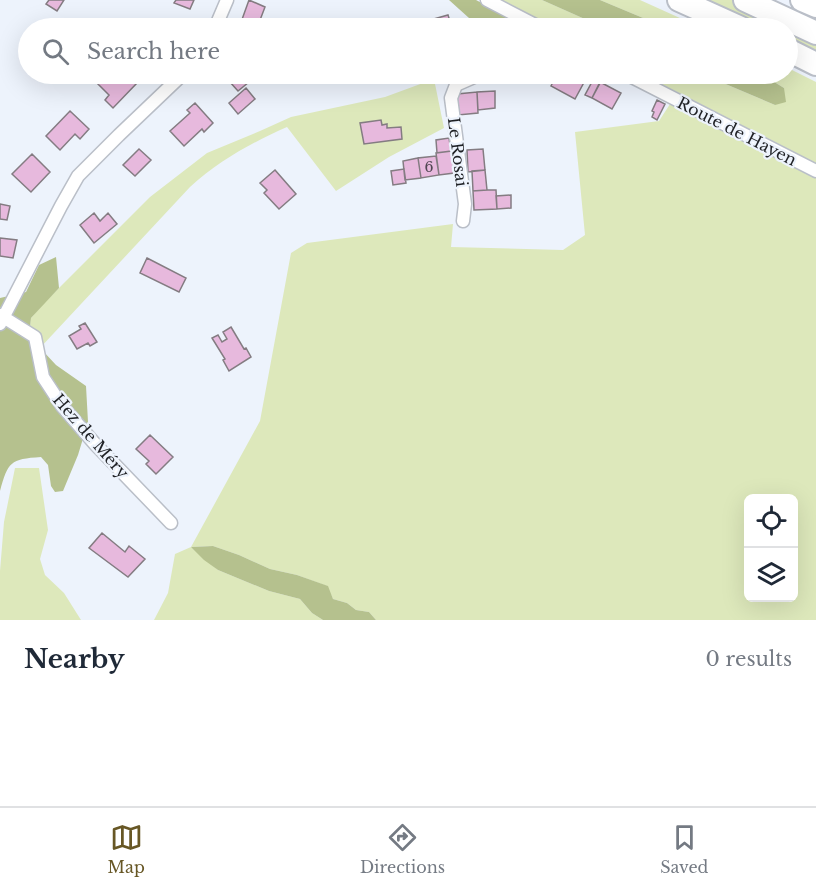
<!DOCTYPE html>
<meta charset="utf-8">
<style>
:root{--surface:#fff;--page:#f2f2f3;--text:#1f2937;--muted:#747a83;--line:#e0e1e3;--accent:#675725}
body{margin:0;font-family:"Libre Baskerville",serif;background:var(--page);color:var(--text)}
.controls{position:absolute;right:18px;bottom:18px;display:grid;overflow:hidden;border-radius:9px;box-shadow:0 6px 24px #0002}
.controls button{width:54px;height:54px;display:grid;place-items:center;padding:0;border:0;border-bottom:2px solid var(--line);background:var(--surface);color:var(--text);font:30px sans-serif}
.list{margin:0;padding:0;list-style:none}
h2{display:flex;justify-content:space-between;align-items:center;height:78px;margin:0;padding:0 24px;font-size:26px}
h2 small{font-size:20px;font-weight:400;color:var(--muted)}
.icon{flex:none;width:33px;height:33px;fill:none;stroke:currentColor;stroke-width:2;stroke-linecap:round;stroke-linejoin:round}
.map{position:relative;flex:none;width:816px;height:620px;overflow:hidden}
.search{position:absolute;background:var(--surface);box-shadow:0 6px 24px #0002;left:18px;right:18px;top:18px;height:66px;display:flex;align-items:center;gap:15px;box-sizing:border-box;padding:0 21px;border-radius:33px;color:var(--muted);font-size:22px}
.sheet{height:186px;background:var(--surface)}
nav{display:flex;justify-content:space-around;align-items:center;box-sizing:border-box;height:84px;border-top:2px solid var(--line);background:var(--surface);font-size:16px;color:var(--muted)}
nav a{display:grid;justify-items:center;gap:3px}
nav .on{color:var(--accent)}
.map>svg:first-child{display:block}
.green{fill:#dde8bb;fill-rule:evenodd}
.forest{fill:#b5c18e}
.building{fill:#e7b9dd;stroke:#847c82;stroke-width:1.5}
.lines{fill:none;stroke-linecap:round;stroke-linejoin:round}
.minor-casing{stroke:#babfc8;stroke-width:15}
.motorway-casing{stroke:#babfc8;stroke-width:26}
.minor{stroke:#fff;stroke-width:12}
.motorway{stroke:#fff;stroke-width:22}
.labels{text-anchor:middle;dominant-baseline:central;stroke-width:4.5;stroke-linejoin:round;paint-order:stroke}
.number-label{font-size:14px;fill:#514753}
.street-label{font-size:16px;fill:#1f2125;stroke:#edf3fc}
</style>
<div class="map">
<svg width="816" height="620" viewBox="0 0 816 620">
<rect width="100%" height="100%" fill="#edf3fc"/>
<path class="green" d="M500,0H542L605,28H555Z
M600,0H640L702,28H667Z
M699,0H736L816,37V54L788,41V28H760Z
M788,68L816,82V164L642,74H702L775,105L784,88L761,74H788Z
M434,79L444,128L389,157L336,191L287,127C251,143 220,160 190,187L40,348L29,336L31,318L44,303L150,197L207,153L260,131L291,117L385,97Z
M672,101L816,175V620H376L369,612L356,610L347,603L333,599L327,586L297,575L270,569L239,555L213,546L191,547L218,570L269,591L300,599L312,613L323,620H154L168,593L175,554L191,547L260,421L291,253L307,243L453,224L451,247L563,250L585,235L575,132L659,121ZM748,499H794V598H748Z
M15,468H39L48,530L40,559L45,575L64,593L81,620H0V571L4,522Z"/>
<path class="forest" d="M449,0H476L530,28H473L469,18Z
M542,0H600L667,28H605Z
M702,74H761L784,88L786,102L775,105Z
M56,257L59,288L31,318L29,336L56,365L86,386L88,422L78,455L63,491L55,492L51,486L48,465L41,457C10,459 8,462 0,491V298L26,292L39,265Z
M213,546L239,555L270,569L297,575L328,586L333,599L347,603L356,610L369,612L376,620H323L312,613L300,599L269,591L218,570L204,560L191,547Z"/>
<path class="building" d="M49,0H64L57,11L46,4Z
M176,0H194L190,9L174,3Z
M249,0L265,7L257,28H249L240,25Z
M448,15L452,28H418L416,24Z
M109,74H128L137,83L113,108L105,100L109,95L98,84Z
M240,74H241L249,82L238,91L230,82Z
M557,74H584L588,75L575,99L551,86Z
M593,80L600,83L592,98L585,95Z
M600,82L621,93L612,109L592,98Z
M246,88L255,99L238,114L229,103Z
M495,91V108L478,110L477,92Z
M477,92L478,113L458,115L457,94Z
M657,100L665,104L657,120L652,117L654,112L652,111Z
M195,103L213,123L204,132L202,129L184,146L170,131L190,113L187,110Z
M70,111L89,129L80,139L75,134L60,150L46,136Z
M381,120L382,125L387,124V128L401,127L402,139L364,144L360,123Z
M449,138L451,151L437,153L436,140Z
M139,149L151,160L135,176L123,165Z
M483,149L485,170L468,172L467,150Z
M451,151L454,173L439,175L436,153Z
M32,154L50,172L31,192L12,174Z
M436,156L439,175L421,178L418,158Z
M418,158L421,178L405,180L403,161Z
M404,169L406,183L393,185L391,171Z
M275,170L296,194L279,209L264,193L267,190L260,183Z
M485,170L487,190L473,191L472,171Z
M487,190H496L497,209L474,210L473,191Z
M511,195V208L497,209L496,196Z
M0,204L10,206L7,220L0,219Z
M94,213L100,221L108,213L117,224L94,243L80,225Z
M0,238L17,240L13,258L0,256Z
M147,258L186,278L179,292L140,273Z
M85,323L97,342L90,346L88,343L77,349L69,336L81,329L79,326Z
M231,327L244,349L246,348L251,357L229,371L223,360L225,359L212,338L218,335L222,342L227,339L223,332Z
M150,435L173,457L156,474L146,464L149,461L136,449Z
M102,533L125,552L129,546L145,559L128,577L89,548Z"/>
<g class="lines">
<g class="minor-casing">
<path id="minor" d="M487,0L541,28
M215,28L227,0
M626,74L816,171
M463,221L465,204L451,98L456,85L481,74
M0,315L35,337L43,377L62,406L95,444L171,523
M0,324L61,206L78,176L119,135L183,74"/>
</g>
<g class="motorway-casing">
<path id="motorway" d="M679,0L741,28
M745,0L816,33
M802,0L816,6
M788,50L816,64"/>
</g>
<use href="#minor" class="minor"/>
<use href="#motorway" class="motorway"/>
</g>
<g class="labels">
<g class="number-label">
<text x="429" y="167">6</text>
</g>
<g class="street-label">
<text transform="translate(737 131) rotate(27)">Route de Hayen</text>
<text transform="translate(458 152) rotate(83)">Le Rosai</text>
<text transform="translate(91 436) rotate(49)">Hez de Méry</text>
</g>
</g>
</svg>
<div class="controls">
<button><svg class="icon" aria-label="locate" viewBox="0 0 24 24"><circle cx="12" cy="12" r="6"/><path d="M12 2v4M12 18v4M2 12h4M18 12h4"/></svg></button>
<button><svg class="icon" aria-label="layers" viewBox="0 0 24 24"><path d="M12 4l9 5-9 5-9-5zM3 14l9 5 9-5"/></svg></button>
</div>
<div class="search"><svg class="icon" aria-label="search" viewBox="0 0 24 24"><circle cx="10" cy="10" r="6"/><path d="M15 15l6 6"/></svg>Search here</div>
</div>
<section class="sheet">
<h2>Nearby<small>0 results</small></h2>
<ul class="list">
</ul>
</section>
<nav>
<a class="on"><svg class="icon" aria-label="map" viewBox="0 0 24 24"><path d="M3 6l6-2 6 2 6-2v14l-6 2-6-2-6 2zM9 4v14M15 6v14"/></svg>Map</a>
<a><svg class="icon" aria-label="directions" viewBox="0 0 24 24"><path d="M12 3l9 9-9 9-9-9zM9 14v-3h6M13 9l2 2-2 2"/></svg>Directions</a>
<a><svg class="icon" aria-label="saved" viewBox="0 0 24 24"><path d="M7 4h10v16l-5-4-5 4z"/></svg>Saved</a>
</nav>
